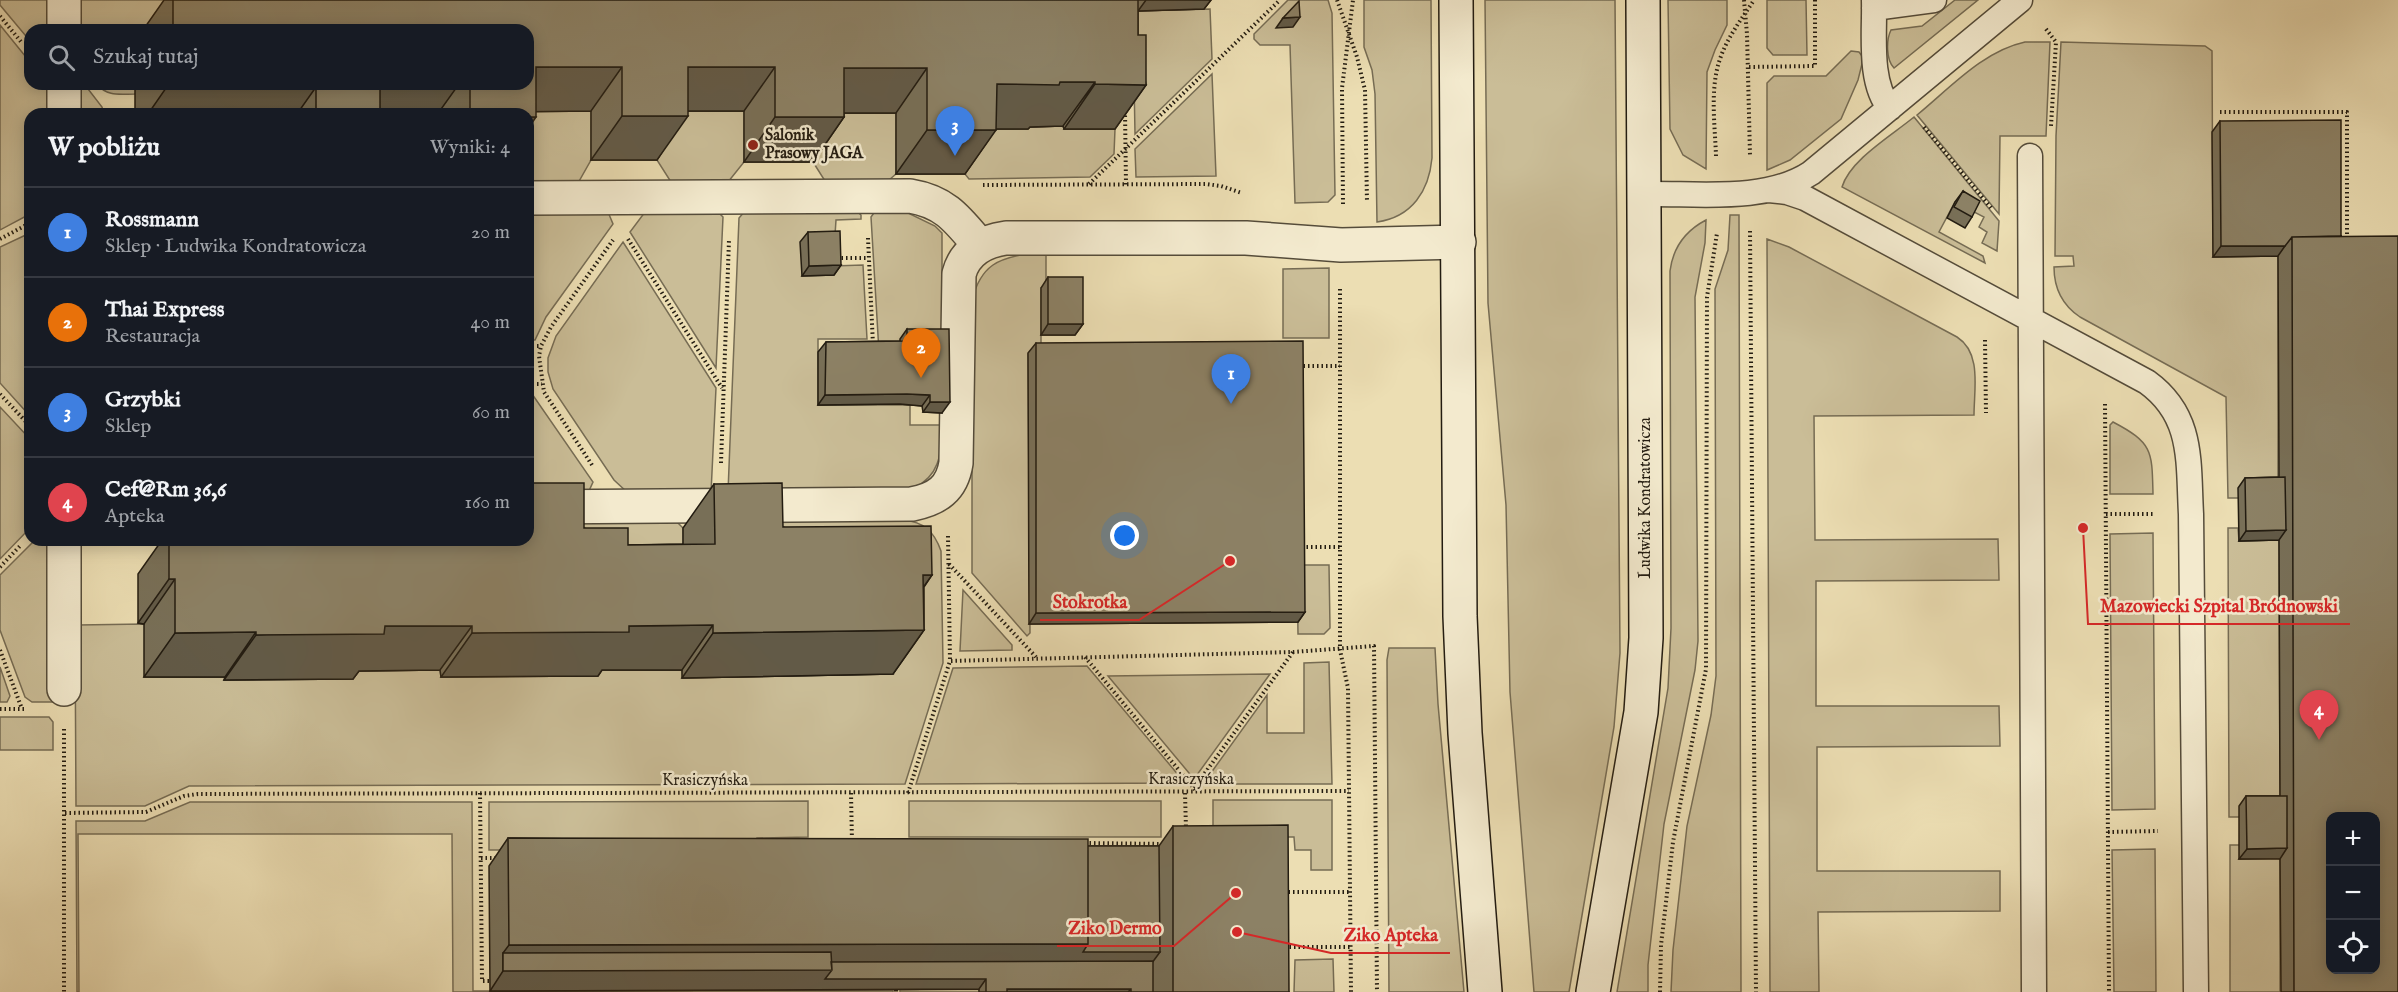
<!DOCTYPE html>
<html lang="pl">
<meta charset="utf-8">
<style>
:root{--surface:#171b24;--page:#242831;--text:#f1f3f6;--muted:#9ea1a6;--line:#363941;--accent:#c59692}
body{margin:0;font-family:"IM FELL English",serif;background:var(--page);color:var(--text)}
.controls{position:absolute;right:18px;bottom:18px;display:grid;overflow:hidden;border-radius:12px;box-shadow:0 3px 15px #0003}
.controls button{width:54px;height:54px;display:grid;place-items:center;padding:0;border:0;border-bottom:2px solid var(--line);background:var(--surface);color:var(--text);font:30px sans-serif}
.you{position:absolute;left:1125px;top:536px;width:21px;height:21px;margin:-15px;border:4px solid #fff;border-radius:50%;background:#1a73e8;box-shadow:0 0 0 9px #1a73e833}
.badge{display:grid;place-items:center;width:39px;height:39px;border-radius:50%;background:var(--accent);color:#fff;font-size:20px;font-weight:700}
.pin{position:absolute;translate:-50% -50px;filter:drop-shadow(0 2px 3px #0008)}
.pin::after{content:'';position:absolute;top:32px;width:21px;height:18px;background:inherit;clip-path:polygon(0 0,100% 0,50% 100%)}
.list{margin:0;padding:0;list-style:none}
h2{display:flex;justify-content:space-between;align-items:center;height:78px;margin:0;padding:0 24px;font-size:26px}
h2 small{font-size:20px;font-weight:400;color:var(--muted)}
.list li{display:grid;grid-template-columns:39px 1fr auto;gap:18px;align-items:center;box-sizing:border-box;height:90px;padding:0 24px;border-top:2px solid var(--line)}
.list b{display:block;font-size:22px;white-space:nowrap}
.list p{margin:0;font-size:20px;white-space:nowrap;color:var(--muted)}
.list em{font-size:20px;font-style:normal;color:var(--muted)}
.icon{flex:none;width:33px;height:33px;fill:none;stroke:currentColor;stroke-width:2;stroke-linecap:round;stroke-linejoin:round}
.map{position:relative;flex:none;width:2398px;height:992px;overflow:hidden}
.search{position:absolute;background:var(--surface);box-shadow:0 3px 15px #0003;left:24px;top:24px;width:510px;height:66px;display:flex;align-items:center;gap:15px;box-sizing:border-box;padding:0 21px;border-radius:18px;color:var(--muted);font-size:22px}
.panel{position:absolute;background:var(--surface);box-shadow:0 3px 15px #0003;left:24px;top:108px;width:510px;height:438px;border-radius:18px}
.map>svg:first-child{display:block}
.green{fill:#cabd97;stroke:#766c54;stroke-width:1.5}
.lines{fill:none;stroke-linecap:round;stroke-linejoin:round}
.lane-casing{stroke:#554c3a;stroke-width:27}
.street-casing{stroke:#554c3a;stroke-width:36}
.secondary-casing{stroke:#231c11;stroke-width:36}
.path{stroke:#231c11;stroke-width:4;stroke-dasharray:1.5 3;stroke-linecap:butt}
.lane{stroke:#f3eace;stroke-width:24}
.street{stroke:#f3eace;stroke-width:33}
.secondary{stroke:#f3eace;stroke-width:33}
.wall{fill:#786f57;stroke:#231c11;stroke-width:1.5}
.shaded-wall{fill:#625a47;stroke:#231c11;stroke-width:1.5}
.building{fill:#8c8165;stroke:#231c11;stroke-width:1.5;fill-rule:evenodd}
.poi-dot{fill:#8f2418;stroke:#f3eace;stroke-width:2}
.labels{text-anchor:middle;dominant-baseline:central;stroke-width:5;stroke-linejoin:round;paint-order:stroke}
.poi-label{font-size:16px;font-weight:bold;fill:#231c11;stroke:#f3eace;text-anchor:start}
.street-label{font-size:16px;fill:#231c11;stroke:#f3eace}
.leader{fill:none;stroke:#d62828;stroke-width:2}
.callout-dot{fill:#d62828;stroke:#f3eace;stroke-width:2}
.callout-label{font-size:18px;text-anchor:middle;font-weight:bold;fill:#d62828;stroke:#f3eace;stroke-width:5;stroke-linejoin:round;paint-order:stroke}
</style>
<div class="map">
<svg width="2398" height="992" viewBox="0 0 2398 992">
<rect width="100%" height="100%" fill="#ecdeb3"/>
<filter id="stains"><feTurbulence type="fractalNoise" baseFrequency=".00333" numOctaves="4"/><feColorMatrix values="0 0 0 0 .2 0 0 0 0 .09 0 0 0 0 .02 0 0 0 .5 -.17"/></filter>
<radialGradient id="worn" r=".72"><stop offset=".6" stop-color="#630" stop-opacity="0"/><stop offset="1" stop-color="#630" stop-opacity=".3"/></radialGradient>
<path class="green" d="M0,0H54V30H30V41L0,5Z
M75,0H1138V11L1210,9L1212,59L1135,134L1134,79L528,30H75Z
M1288,0H1328L1332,13L1335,195L1328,202L1295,203L1290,45H1260L1254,39V34Z
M1364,0H1431L1432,158C1429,191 1412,217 1377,222L1375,94L1372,70L1364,47Z
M1485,0H1615L1620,653L1614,727L1569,992H1534L1510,692L1506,505L1488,303Z
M1668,0H1727V25L1715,50L1707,72L1706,169L1683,155L1670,129Z
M1767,0H1806L1807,55H1773L1767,48Z
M1955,0H1978L1894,68C1886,60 1886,40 1891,30L1922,26Z
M0,25L30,62V84H48L52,114H30V214L0,230Z
M2025,42H2050L2046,136H2000L1999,214L1917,115C1950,88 1983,51 2025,42Z
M2061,42L2205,46L2212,51L2213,256H2278V488L2238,498H2228L2226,397L2080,317C2062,305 2054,288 2054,267L2074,266L2073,256H2055L2056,136Z
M1851,51L1859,52L1862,56V64L1858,80L1841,119L1790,160L1767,170V83L1774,76H1826Z
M1212,74L1216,176L1136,177L1135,149Z
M97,84H142L135,94C120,94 107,97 97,84Z
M80,85H85L102,107L104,114H76Z
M591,111V160L578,183L528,184V114L505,112Z
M657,111H744V162L728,182H671L657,160Z
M813,113H896V174L889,180L825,181L813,162Z
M1914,117L1999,221L1997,251L1982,243L1987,232L1979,227L1984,217L1955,202L1939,232L1983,256L1985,263L1842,187C1850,160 1891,136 1914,117Z
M1063,126L1064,129H1115L1114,154L1090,177L969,179L965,174V129Z
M855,210L861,215V219L836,220L833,266L863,265L867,339H818V405H910V425H943C941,452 941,475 914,488L728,492L739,218L745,211Z
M876,210H902L935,226L942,233V339L900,352H879L871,217Z
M717,211L723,217L716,368L630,232L645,212Z
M608,212L613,224L546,317L535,340H528V213Z
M1730,215H1739L1741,992H1671L1673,950L1687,826L1711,715L1716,676L1715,289L1728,250Z
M1706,220L1705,243L1695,297L1698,641L1695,670L1664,824L1648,965V992H1617L1668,688L1671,628L1670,271C1673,247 1685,231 1706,220Z
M30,233V416L0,383V247Z
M1767,239L1789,247L1957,337C1982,353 1974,389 1974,415L1814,416L1815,540L1998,539L1999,580L1816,581V706H1999L2000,746L1817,747V871H2000V911L1818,912L1819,992H1770Z
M623,242L716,388L711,493H628L614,480L553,389L548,372V358L556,336Z
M1032,253H1046V288H1041V354H1028L1030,633L1027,636L972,573V300C981,265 998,258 1032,253Z
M1329,268V338H1283V269Z
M528,391H530L593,482L588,493H528Z
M0,407L30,439V528L0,559Z
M2113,422C2153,443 2152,451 2153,494H2110V425Z
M903,520C924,522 934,531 941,551L943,663L905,784L189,786L145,806H76L75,629L78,625L144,624L225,677V680L353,679L354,671L440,670L441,677L597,676L598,670H682L683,678L893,674L758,521Z
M676,521L683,528L684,589L558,522Z
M2228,528H2238L2239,541L2279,540L2280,806L2239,817H2229Z
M2153,533L2155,809L2112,810L2110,534Z
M35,540H54L55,702H32L25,697L0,630V575Z
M1297,565H1329L1330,628L1324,634H1298Z
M963,590L1012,645V650L960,651Z
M1389,648H1435L1438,704L1464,992H1389L1387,660Z
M1329,662L1332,784H1203L1267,695V733H1304V663Z
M1087,666L1185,783L916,784L953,668Z
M0,667L10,696L7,702H0Z
M1270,674L1194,779L1108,676Z
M0,717H49L53,722V750H0Z
M1213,800H1332V870H1311V850H1295L1294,837H1213Z
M808,801V837L757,838V850H489V802Z
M909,801H1161V837H909Z
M190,802H472L473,991L893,990V992H453L452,834H78L79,992H77L76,821H145Z
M2230,845H2240L2280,859V992H2230Z
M2155,849L2156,992H2114L2112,850Z
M1333,959L1334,992H1294L1295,960Z
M979,989V992H900V990Z"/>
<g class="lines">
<g class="lane-casing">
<path id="lane" d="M1874,0C1875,31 1868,83 1890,108
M1874,8L1934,0
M2030,156L2034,992
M1769,190L1787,192L1805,198L2147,382C2194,416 2188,462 2191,514L2196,992
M1644,194C1698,193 1765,203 1811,173L2020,0"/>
</g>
<g class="street-casing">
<path id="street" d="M64,0V30
M64,114V84
M528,198L910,196C946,202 958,220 980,246
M528,507L912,504C937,499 952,489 956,463L959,274C965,251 984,241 1006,238H1246L1341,245L1459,242
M64,540V689"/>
</g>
<g class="secondary-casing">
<path id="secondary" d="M1456,0L1460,616L1465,733L1485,992
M1593,992L1641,712L1646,638L1643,0"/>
</g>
<path class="path" d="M1337,0L1357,57L1365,90L1367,202
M1744,0L1747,34L1750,155
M0,16L22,43
M2046,29L2056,42L2051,126
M1749,67L1815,66V0
M1125,111L1126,185
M2220,112H2347V239
M1924,127L1992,209
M1716,156C1715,126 1710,91 1719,62C1726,39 1741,20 1754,0
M1089,184L1280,0
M983,185L1206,184L1221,186L1242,193
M1343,204L1342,88L1353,0
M1750,231L1756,992
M868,238L873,345
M0,239L30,223
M628,239L722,388
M837,258H868
M1340,289V650L1348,688L1351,992
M1985,340L1986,413
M528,346H541
M1299,366H1340
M528,384H542
M0,394L30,426
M2105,404L2109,992
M721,463L729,240
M592,465L544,392L539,356L541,346L551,327L613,240
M2106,514H2153
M948,536L950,661
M1302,547H1340
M949,564L1036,657
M0,567L20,546
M0,650L22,709
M1085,657L1197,792
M0,709H26
M64,729V992
M1194,788L1293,652
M480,793L482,981H490
M851,793L852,843
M908,793L950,661L1293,652L1374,646L1377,992
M1185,793L1186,829
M65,813L146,812L184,796L198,794L1349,791
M2108,832L2158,831
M1085,843L1165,844
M481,858H499
M1284,892H1350
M1285,947H1351
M896,990V992
M1660,992L1661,945L1673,842L1706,669L1707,297L1717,233"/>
<use href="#lane" class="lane"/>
<use href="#street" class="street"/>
<use href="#secondary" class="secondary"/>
</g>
<path class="wall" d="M164,0H1211L1204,9L1138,11V35L1146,85L1115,129H1064L1063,126L1030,127L1028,129H996L965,174H896V113H844V117L813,162H744V111H688L657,160H591V111H536L528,114H439V112H380V114H135V84H528V30H143Z
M2220,121L2341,236L2398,992H2281L2280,858L2239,859V806L2246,796H2280L2279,540L2239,541L2238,488L2245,478L2279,477L2278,256L2213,257L2212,132Z
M1963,191L1972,217L1965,228L1947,218L1955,202Z
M808,232L841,265L834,275L802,276L800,242Z
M1048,277L1083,324L1075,335H1041V288Z
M907,329L942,413L923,412L922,406L900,404L818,405V352L826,342L900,341V339Z
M1036,343L1305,612L1298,622L1029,624L1028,353Z
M714,484L783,527L932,575L924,587V630L893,674L682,678V670H602L598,676L441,677L440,670L359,671L353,679L224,680L225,677H144V624L138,623V574L162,540H387V545H458L462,540H528L584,528L628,545L683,544V528Z
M1173,826L1289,992H979V989L490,991L489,866L508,838L1088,846H1159Z"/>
<path class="shaded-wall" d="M1146,0H1211L1204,9L1138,11Z
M1300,17L1293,27L1276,28L1283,18Z
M536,67H622L591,111L505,112Z
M688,67H775L744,111H657Z
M844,68H927L896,113H813Z
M1060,82H1095L1063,126L1030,127L1028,129H965L997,84Z
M369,84H459L439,112H349Z
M1095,84L1146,85L1115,129H1064Z
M316,87L297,114H148L166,88Z
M622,116H688L657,160H591Z
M528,117H536L528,129Z
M775,117H844L813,162H744Z
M927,130H996L965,174H896Z
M2221,246H2285L2278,256L2213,257Z
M841,265L834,275L802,276L809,266Z
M1048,324H1083L1075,335H1041Z
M907,394L930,395L922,406L900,404L818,405L825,395Z
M930,402H950L942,413L923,412Z
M2286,530L2279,540L2239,541L2246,531Z
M923,575H932L900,620Z
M169,579H175L144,624L138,623Z
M1305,612L1298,622L1029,624L1036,613Z
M713,625L682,670H602L598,676L441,677L472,633L629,626Z
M385,626H472L440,670L359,671L353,679L224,680L256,635Z
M924,630L893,674L682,678L713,633Z
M256,632L225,677H144L175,633Z
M2287,848L2280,859H2239L2247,849Z
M1088,944L1160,952L1146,971L986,979L979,989L490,991L503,971V953L509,945Z
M1007,989H1131L1128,992H1005Z"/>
<path class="building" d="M173,0H1138V35H1146V85L1095,84V82H1060L1059,85L997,84L996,130H927V68H844V117H775V67H688V116H622V67H536V117H528V114H470V84H528V30H173Z
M1299,1L1300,17L1283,18Z
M166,84H380V114H316V87L166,88Z
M2341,120V236L2292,237L2285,246H2221L2220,121Z
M1963,191L1980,201L1972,217L1954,207Z
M840,231L841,265L809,266L808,232Z
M2398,236V992H2294L2292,237ZM2331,816H2376V969H2331Z
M1048,277H1083V324H1048Z
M907,329H949L950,402H930V395L907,394L825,395L826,342L907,341Z
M1303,341L1305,612L1036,613V343Z
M2285,477L2286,530L2246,531L2245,478Z
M528,483H584V528H628V545L715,544L714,484L782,483L783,527L931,526L932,575H923L924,630L713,633V625L629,626V632L472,633V626H385L384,634L256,635V632L175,633V579H169V540H387V545L468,544L469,540H528Z
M2246,796H2287V848L2247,849Z
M1288,825L1289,992H1173V826Z
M508,838L1088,839V944L509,945Z
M1088,846H1159L1160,952H1083L1088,944Z
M831,952L832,970L503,971V953Z
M1153,961V992H1131V989H1007V992H986V979H825L832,970L831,962Z"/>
<circle class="poi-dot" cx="753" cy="145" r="6"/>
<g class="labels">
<g class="poi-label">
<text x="765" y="136">Salonik<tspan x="765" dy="18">Prasowy JAGA</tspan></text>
</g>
<g class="street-label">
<text transform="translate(1646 498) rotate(-90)">Ludwika Kondratowicza</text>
<text x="1191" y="780">Krasiczyńska</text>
<text x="705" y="781">Krasiczyńska</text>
</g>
</g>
<path class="leader" d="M1230 561L1139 620H1040M2083 528L2088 624H2350M1236 893L1174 946H1057M1237 932L1331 953H1450"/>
<g class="callout-dot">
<circle cx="1230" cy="561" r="6"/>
<circle cx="2083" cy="528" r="6"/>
<circle cx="1236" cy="893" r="6"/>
<circle cx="1237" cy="932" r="6"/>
</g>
<g class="callout-label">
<text x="1090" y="608">Stokrotka</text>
<text x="2219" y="612">Mazowiecki Szpital Bródnowski</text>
<text x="1115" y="934">Ziko Dermo</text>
<text x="1391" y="941">Ziko Apteka</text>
</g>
<rect width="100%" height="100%" filter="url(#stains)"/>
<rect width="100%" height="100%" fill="url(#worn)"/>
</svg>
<div class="controls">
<button>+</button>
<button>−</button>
<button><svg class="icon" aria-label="locate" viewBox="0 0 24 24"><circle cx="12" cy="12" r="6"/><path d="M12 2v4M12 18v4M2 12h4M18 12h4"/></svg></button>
</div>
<div class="you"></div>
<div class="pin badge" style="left:1231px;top:404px;background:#3f7fe0">1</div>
<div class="pin badge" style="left:921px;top:378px;background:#e8710a">2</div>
<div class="pin badge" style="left:955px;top:156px;background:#3f7fe0">3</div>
<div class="pin badge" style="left:2319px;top:740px;background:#e0444e">4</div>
<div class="search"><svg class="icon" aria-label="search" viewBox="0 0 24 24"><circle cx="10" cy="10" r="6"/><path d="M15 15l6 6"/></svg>Szukaj tutaj</div>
<section class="panel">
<h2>W pobliżu<small>Wyniki: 4</small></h2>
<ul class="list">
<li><span class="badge" style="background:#3f7fe0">1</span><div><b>Rossmann</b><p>Sklep · Ludwika Kondratowicza</p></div><em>20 m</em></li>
<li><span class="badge" style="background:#e8710a">2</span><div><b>Thai Express</b><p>Restauracja</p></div><em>40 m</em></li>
<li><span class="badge" style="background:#3f7fe0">3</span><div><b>Grzybki</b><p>Sklep</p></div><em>60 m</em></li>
<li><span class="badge" style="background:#e0444e">4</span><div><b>Cef@Rm 36,6</b><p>Apteka</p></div><em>160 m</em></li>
</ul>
</section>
</div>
